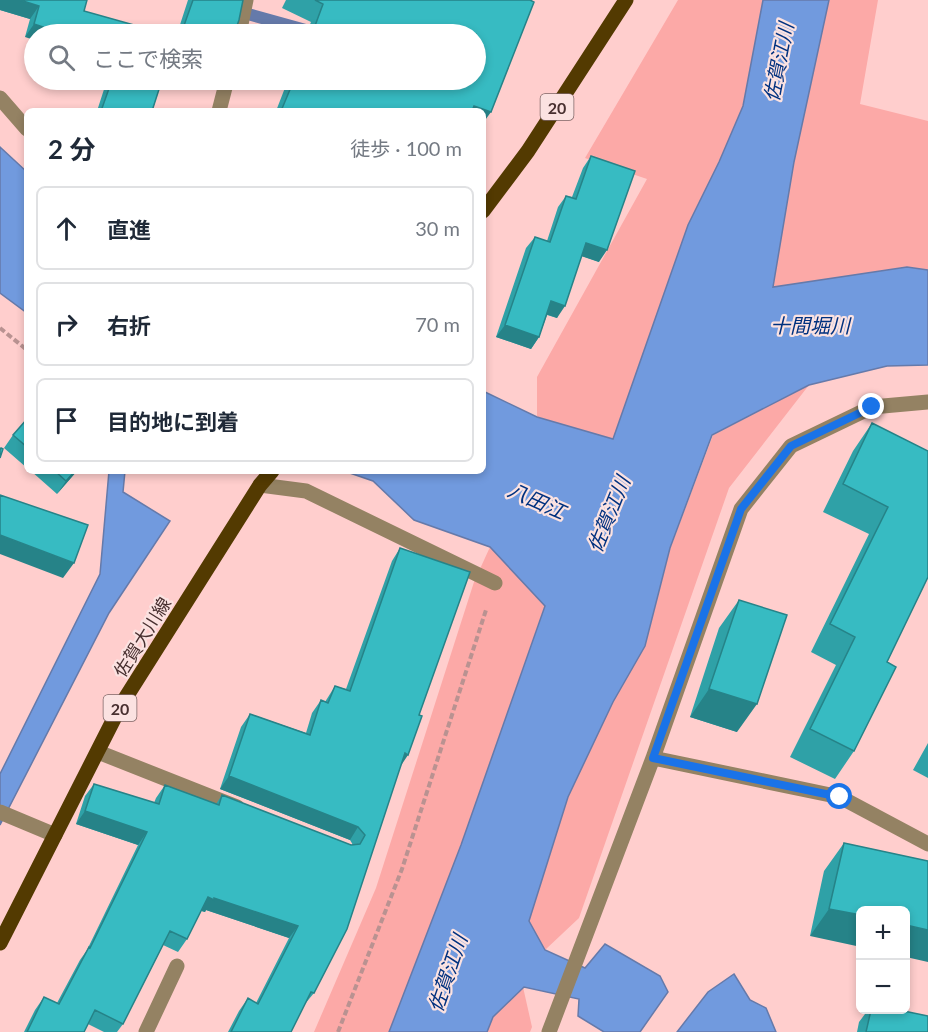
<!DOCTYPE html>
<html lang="ja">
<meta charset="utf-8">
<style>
:root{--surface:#fff;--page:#f6f6f7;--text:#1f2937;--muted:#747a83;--line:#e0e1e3}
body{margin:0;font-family:Lato,"Noto Sans JP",sans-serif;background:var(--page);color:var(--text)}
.controls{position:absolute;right:18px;bottom:18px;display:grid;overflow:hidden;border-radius:9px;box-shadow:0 3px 9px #0003}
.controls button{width:54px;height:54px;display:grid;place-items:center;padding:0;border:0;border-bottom:2px solid var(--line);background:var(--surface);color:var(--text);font:30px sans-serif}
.stop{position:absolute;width:18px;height:18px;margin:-14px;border:4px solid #1a73e8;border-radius:50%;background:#fff}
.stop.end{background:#1a73e8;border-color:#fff;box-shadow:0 2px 6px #0008}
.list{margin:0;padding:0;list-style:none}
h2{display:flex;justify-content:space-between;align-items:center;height:78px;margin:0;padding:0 24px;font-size:26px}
h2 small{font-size:20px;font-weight:400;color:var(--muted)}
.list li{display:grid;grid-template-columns:39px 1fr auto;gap:18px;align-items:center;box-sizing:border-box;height:84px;margin:0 12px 12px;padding:0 12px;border:2px solid var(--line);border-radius:9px}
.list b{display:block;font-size:22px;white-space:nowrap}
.list em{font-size:20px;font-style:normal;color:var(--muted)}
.icon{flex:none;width:33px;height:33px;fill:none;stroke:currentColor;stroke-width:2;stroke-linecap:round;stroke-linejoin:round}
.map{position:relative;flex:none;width:928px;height:1032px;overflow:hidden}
.search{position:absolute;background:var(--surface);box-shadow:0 3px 9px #0003;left:24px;top:24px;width:462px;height:66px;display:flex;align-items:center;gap:15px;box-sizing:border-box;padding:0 21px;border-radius:33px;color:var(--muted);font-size:22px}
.panel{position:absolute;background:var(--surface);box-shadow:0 3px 9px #0003;left:24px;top:108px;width:462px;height:366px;border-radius:9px}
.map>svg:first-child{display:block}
.green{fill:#fca9a7}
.water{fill:#719ade;stroke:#657aaa;stroke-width:1.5}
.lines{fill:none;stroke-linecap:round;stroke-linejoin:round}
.stream{stroke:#657aaa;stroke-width:12}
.path{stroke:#b99291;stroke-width:4;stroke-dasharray:6 3;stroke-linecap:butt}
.minor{stroke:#948263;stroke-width:15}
.major{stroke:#533a01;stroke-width:15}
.wall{fill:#2fa1a7}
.shaded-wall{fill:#268388}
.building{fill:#37bbc2;stroke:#268388;stroke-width:1.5}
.route{stroke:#1a73e8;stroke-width:8}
.labels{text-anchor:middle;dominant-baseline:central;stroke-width:4.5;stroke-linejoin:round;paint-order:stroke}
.shield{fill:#fbe2e1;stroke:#7e6565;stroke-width:1.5}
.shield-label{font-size:16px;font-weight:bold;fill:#483030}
.street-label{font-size:18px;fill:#483030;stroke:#fbe2e1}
.water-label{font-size:20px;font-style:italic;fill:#00317f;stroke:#fbe2e1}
</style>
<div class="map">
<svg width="928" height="1032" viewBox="0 0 928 1032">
<rect width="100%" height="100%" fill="#ffcecd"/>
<path class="green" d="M678,0H763L743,106L719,162L688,225L613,439L537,417V377L647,179L585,158Z
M829,0H878L860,104L928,121V270L907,267L773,287L794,162Z
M809,385L729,488L579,918L545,950L528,921L568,797L613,702L645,646L670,549L713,435Z
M490,547L545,605L461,845L389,1032H314L376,888L474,582Z
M523,987L532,1027L530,1032H487L493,1017Z"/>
<path class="water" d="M763,0H829L794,162L773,287L907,267L928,270V365L887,366L809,385L712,435L670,548L645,646L613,702L568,797L529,921L545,950L585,968L605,944L660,976L668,992L640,1032H604L578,1016L579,999L524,987L493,1017L487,1032H389L461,845L545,606L490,547L414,520L373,481L344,471H483V391L537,417L613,439L688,225L719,162L743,106Z
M0,147L27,172V313L0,293Z
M109,471H125L123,492L170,521L109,613L0,825V774L100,574Z
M734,974L750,1000L766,1008L776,1032H677L708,992Z"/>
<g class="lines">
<path class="stream" d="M237,11L320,34"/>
<path class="path" d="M0,328L27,350
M338,1032L402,869L486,610"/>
<path class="minor" d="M239,34L246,0
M0,98L27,129
M219,111L227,80
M260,485L306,491L495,583
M98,752L237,807
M653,758L840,797L928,844
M0,812L55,835
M146,1032L177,966
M549,1032L653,758L741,509L791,446L872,407L928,402"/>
<path class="major" d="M483,211L528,151L626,0
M0,943L121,705L260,485L272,471"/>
</g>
<path class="wall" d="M0,0L84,11L166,34H34L25,37L30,19L0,10Z
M188,0H243L234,34H177Z
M286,0H530L483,111H276L288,80H476V34H306L311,22L282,8Z
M107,80H162L152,111H97Z
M591,156L599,262L582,256L557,318L547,315L539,337L531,349L496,337L526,248L535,237L547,241L558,207L566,196L572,197L583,168Z
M27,419V468L4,448L13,435Z
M872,423L928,451L887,662L854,751L835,779L790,757L836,665L811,652L869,534L823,512L853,451Z
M31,471H77L57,494Z
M400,548V766L314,993L304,1005L291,1032H228L239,1011L248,998L256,1003L289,938L206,910L205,912L201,911L187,939L178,952L163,945L123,1024L117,1032H104L88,1024L84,1032H24L35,1010L44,997L57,1003L80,960L87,950L138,845L76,824L85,796L94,784L154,803L156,798L165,785L216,804L222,795L351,845H353L350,840L220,789L241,727L250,714L306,733L312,713L321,700L325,702L335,686L346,689L392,561Z
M739,600L737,732L690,717L719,628Z
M928,743V778L913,770Z
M844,843L928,861L810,936L824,871Z
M868,1010H899L928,1032H857L859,1022Z"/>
<path class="shaded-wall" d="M0,0H20L39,6L30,19L0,10Z
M34,24L46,28L41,34H34V40L25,37Z
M474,106L491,112L483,123V111H471Z
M586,243L607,250L599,262L578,255Z
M551,301L565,306L557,318L543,313Z
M505,325L539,337L531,349L496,337Z
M75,471H77L57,494L66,481Z
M0,535L74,563L63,578L0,554Z
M709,689L757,704L737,732L690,717Z
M405,753L408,755L400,767Z
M229,776L358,827L350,840L220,789Z
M85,811L147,832L138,845L76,824Z
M208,897L214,898L298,926L289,938L206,910L205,912L199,910Z
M829,909L861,915V947L810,936Z
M906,925L928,930V962L906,957Z"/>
<path class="building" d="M20,0H87L84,11L166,34H44L46,28L34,24L39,6Z
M193,0H243L239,20L234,34H181Z
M315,0H530L534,2L491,112L474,106L472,111H281L294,80H476V34H312L323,4Z
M112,80H162L152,111H101Z
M591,156L635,171L607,250L586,243L565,306L551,301L539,337L505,325L535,237L550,242L566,196L576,199Z
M27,419V447L13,435Z
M872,423L928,451V577L887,662L896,667L854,751L810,729L855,637L830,624L888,507L843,484Z
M1,448L3,449L0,458V450Z
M55,471H75L66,481Z
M0,495L88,525L74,563L0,535Z
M400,548L470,572L419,715L422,716L408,755L405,753L347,929L314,993L311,992L291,1032H231L248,998L258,1004L298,926L214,898V900L208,897L187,939L170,931L123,1024L95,1010L84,1032H27L44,997L59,1004L89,947L90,948L147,832L85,811L94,784L159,804L165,785L219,805L222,795L351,845L360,844L365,835L358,827L229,776L250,714L310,735L321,700L328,703L335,686L350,691Z
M739,600L787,615L757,704L709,689Z
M844,843L928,861V930L906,925V910H861V915L829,909Z
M871,1010H899L928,1016V1032H866Z"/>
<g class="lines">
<path class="route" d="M840,797L653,758L741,509L791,446L872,407"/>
</g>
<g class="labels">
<g class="shield">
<rect x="540.5" y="94" width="33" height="26" rx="4.5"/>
<rect x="103.5" y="695" width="33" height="26" rx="4.5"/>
</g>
<g class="shield-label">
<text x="557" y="107">20</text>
<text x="120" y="708">20</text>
</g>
<g class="street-label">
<text transform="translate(142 637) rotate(-58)">佐賀大川線</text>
</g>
<g class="water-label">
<text transform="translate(778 62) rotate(-79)">佐賀江川</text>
<text x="810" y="325">十間堀川</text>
<text transform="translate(537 500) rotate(24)">八田江</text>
<text transform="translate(608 514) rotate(-68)">佐賀江川</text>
<text transform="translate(447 973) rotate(-71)">佐賀江川</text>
</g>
</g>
</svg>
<div class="controls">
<button>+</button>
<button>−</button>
</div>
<div class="stop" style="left:840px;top:797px"></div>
<div class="stop end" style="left:872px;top:407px"></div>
<div class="search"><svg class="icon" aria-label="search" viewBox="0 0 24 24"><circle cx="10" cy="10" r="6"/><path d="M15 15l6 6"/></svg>ここで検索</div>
<section class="panel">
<h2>2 分<small>徒歩 · 100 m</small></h2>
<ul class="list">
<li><svg class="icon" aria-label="ahead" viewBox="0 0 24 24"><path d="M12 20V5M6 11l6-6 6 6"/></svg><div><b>直進</b></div><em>30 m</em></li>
<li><svg class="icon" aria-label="right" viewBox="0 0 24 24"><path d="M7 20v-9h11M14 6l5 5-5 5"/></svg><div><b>右折</b></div><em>70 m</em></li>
<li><svg class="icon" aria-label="arrive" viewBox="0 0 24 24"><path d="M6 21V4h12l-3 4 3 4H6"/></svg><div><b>目的地に到着</b></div></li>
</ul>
</section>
</div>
